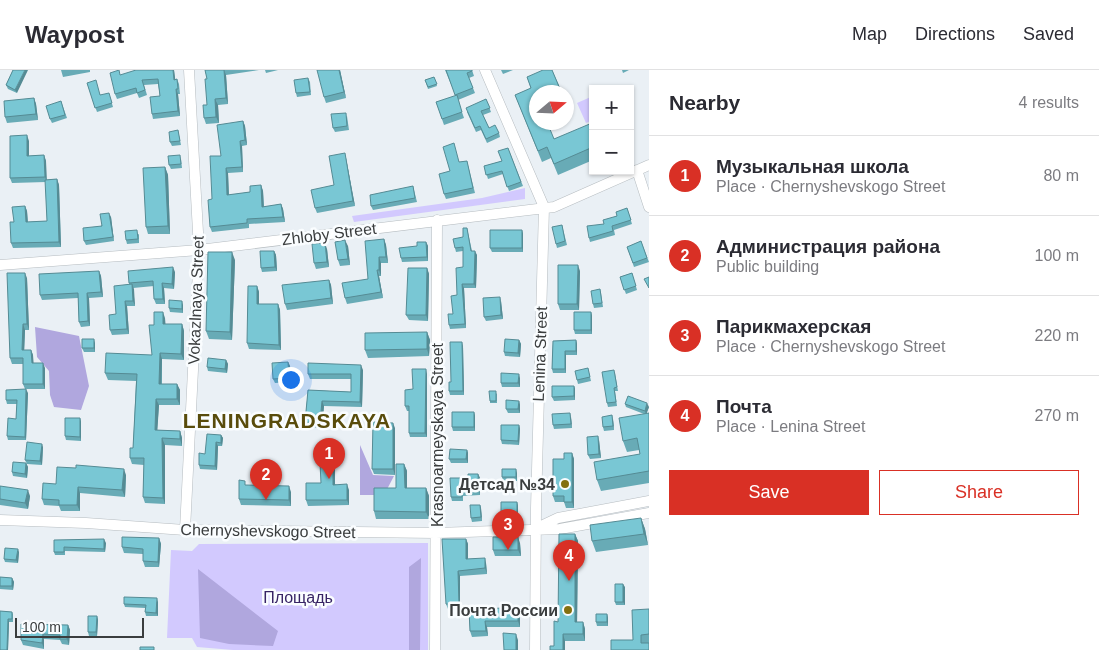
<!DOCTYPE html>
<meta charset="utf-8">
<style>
:root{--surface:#fff;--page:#f2f2f3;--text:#2b2b33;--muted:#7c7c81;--line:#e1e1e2;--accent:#d93025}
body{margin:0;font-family:Arial,sans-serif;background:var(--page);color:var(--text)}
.controls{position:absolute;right:15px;top:15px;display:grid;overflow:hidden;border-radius:0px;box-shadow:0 1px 4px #0004}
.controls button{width:45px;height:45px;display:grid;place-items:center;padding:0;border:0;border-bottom:1px solid var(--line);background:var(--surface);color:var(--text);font:25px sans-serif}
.compass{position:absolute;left:529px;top:15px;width:45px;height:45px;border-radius:50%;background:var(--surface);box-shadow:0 1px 4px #0004;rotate:71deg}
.scale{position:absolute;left:15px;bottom:12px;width:129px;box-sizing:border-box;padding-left:5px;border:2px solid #3a3d3e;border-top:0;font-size:14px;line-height:18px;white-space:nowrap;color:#3a3d3e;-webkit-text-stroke:4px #fafdff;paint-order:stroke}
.you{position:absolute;left:290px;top:309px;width:18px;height:18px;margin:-12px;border:4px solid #fff;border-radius:50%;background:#1a73e8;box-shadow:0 0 0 8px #1a73e833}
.badge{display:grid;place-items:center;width:32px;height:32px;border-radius:50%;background:var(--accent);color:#fff;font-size:16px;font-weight:700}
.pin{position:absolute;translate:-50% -41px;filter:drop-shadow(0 1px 2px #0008)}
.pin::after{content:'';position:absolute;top:26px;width:18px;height:15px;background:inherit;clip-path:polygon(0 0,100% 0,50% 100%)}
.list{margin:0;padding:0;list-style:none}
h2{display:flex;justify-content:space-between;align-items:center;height:65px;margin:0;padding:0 20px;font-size:21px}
h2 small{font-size:16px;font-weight:400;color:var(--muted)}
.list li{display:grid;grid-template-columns:32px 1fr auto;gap:15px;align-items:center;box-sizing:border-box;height:80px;padding:0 20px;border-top:1px solid var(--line)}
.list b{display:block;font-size:19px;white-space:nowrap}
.list p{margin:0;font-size:16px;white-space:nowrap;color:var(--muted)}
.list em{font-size:16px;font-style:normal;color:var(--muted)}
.actions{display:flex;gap:10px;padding:15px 20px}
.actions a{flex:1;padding:11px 0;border:1px solid var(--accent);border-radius:0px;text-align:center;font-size:18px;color:var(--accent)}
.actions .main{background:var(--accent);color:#fff}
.map{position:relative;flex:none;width:649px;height:580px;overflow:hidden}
header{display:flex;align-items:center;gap:30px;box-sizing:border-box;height:70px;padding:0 25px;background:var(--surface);border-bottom:1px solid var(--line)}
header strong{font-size:24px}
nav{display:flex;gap:28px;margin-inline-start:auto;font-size:18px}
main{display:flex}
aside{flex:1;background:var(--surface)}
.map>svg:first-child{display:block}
.green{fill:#d2c9fe}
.forest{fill:#b0a7de}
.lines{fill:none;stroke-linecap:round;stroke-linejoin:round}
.minor-casing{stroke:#b6bcc0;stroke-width:11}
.minor{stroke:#fff;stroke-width:10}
.wall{fill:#68abb6}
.shaded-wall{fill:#558b94}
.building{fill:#79c7d4;stroke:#558b94}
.poi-dot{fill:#847010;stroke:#fafdff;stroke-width:2}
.labels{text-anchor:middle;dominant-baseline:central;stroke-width:5;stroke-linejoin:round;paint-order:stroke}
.street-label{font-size:16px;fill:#3a3d3e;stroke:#fafdff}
.poi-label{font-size:16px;font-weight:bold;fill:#3a3d3e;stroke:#fafdff;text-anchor:end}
.park-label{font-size:16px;fill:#372465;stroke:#fafdff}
.district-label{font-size:21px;font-weight:bold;letter-spacing:1px;fill:#594c0c;stroke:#fafdff}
</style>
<header>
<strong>Waypost</strong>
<nav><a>Map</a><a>Directions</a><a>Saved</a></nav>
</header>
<main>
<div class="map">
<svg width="649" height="580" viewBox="0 0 649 580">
<rect width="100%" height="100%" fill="#eaf0f5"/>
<path class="green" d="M593,26V50L586,53L577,33Z
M525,118V129L354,152L352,146L482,128Z
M428,473V580H233L197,577L192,568H167L171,480L192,481L199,474Z"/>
<path class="forest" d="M35,257L79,266L89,316L81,340L54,337L50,325L49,301L37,287Z
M360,375L373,405L394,406L384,425H360Z
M421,488L420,580H409V497Z
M198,499L278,561L273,576L229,574L200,568Z"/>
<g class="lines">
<g class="minor-casing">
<path id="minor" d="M485,0L544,137L536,438L535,580
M637,100L649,137
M0,195L199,180L554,137L649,95
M0,450L86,453L185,460L436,463L560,459L649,443
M539,457L558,448L649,431
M185,460L199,180L189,0
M435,580L437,150"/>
</g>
<use href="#minor" class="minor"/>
</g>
<path class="wall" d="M13,0L17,23L8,19L6,15Z
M61,0H90V2L63,7Z
M174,0L175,10L177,9L179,14L180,24H178L180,46L153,49L152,44L160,26L158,14L144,15L147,25L139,28L137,23L117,29L115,24L121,5Z
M205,0H259L226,5L228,34L218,35L219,53L206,54L204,48L207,35V9Z
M265,0H278L266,3Z
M340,0L346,28L326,33L324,27Z
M445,0H472L474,6L469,8L475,23L458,30L464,48L444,55L436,32L456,26Z
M501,0H513L503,4Z
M552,0L562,22H536V52L554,69L593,55V90L558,105L551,88L542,92L515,25L531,19L527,7Z
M622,0H629L623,3Z
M434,7L437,16L428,19L425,10Z
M308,8L310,12L311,25L297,27L296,23Z
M87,13L100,25L110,27L113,37L97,42Z
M34,28L36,34L38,50L7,53L5,47Z
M486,29L491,42L483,45L489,58L499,63L500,67L487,73L481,60L476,62L467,42Z
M61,31L67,48L52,53L50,49Z
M347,46L349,60L335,62L333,58Z
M243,51L245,56L247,75L242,76L243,102L228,103L229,125L250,122L261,115L263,121L264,137L281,134L283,139L285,152L249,154V158L212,162L210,157L212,129L221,86Z
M178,60L181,75L172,76L170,72Z
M29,71V86L44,85L46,91V110L57,109L59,115L61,177L13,178L11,173L14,152L25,136L27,141L28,152L47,151L46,112L12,113L10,108Z
M508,78L523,116L509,121L503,104L488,109L484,96L502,91Z
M346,88L355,136L317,143L315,138L334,115Z
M181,89L182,98L171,99L169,95Z
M467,91L475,123L446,129L444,124L450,101L460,92Z
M165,97L168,105L170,164H148L146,157Z
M413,116L417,132L373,140L371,136Z
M627,138L632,154L614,160L615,165L590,172L589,168L604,154L617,146Z
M111,147L114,171L86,175L84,171Z
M562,155L567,175L557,178L556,174Z
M467,158L472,181L477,185L476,218H464L466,258L450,259L449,255L453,244L463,197V181L456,182L455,178L463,167Z
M522,160L523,164V182H492L490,178Z
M139,164V173L127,174L126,170Z
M384,169L386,175L388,193H381V206H379L383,228L347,234L345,228L368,209Z
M641,171L649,192L634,197L627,177Z
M426,172L428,176V191L402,192L401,188Z
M348,176L350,195L340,196L338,190Z
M327,179L329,197L316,199L314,193Z
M274,181L276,185L277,201L262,202L261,198Z
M235,190L232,270L209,269L206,261Z
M427,198L429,204L428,251L409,250L406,245Z
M99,201L101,206L103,227L89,228L90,256L81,257L79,252L78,228L42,230L40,225Z
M580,201L579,240H560L558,234Z
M175,202L174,219L164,218L165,234H156L154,229V216L133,218L135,236H127L129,264L112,265L110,260L116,244L129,214V213Z
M632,203L637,220L626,224L620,207Z
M27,208L29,260H25L24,280H31L33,285V293L45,298V319H25L23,314V294H12L10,288Z
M329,210L331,215L333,234L287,240L285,234Z
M257,216L259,222V234H278L280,240L281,280L249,279L247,273Z
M600,219L601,223L603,237L594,238L593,234Z
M501,231L503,249L486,251L484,247Z
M183,235V243L170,242L169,238Z
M591,242L592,246V264H575L574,260Z
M165,248V254H182L184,261V290L162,289V314H177L180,320V335H159L157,360L180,361L182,368V376L165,375V434L145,433L143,427L144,395L132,394L130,388L133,378L136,311L108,310L105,303L152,285L154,255Z
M427,262L430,270L429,286L368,288L365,280Z
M519,270L521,274L520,287L505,286L504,282Z
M576,270L577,274V285H566V303H553L552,299L553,271Z
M95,273V282H84L82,278Z
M463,276L464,325H450L449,321Z
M226,290L228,294L227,303L208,301L207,297Z
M288,292L290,296L291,312L275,313L273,309Z
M588,298L591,311L578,314L577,310Z
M363,300L362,337L324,336L322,358L307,357L305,352L308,320L351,322V309H310L308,304Z
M615,303L618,321H615L617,336L608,337L607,333Z
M427,304V367H410L409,363V341H407L405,336L413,319Z
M520,308V317H502L501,313Z
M574,316L575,319V330L554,331L552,327Z
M28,323L26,370H8L7,366L16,349L17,334H7L6,330Z
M497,323V333H490V331Z
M519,331L520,335V343H508L506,339Z
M625,334L649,337L646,344L649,343V413L601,421L597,410L640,384L639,380L627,382L623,371L644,344L626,337Z
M474,342L475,346V361H453L452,357Z
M571,347L572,358L554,359L553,355Z
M80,348L81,352V371L66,370L65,366Z
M613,349L614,360L604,361L603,357Z
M519,355L520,359L519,375L502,374L501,370Z
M395,358V405L374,404L372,399Z
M221,365L223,368L222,376H218L217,400L200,399L199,395L205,384Z
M599,370L601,388L590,389L588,385Z
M43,377L42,395L27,394L25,390Z
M467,380L468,383V393H451L449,389Z
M572,383L574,389V438H566L564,432H555L553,426L564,389Z
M26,393L28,397L27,408L13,406L12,402Z
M333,393L335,398V414L349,420V435L308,436L306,430L321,413Z
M404,394L407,401V418H426L429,426V449H376L374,441L396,418Z
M517,403V411H503L502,407Z
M478,404L480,408V425L463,426V431H452L451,427L468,408Z
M126,405L125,427L80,423V441H61L59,436L44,435L42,429L56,414Z
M0,416L30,426L28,439L0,435Z
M291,422V436L241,435L239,429Z
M517,432L518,436V448H502L501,444Z
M480,435L481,438L482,451L472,452L471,448Z
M641,448L645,459L648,475L596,482L592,471Z
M575,464L578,471L577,552H583L585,559V571H565L554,576Z
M159,468L161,474L159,497H145L143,491V484L124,483L122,477Z
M466,469L468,474V489L486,493L487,504L460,506V539H448L446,534Z
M54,470L106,473L105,482L65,481V485H55L54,482Z
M520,473L521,486H495L493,480Z
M19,482L18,493L5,492L4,489Z
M0,507L12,508L14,512L13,520L0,519Z
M625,517V535H616L615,532Z
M158,532V546H146L145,542V538L125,537L124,534Z
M649,539V580L633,570Z
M469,540L520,543V557H487L488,566L472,567L470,561Z
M0,541L12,542L13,544V552H9L8,580H0Z
M607,544L608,548V556H597L596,552Z
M97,546L98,550L97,566H89L88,562Z
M68,555L70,560L69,575L62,574L60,570L44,569V579L23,575L21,570Z"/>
<path class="shaded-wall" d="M25,0H28L17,23L15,20Z
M173,0H174L176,15L174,10Z
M224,0L226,5L228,34L226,28Z
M339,0H340L346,28L344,22Z
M176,19L178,24L180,46L178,41Z
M34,28L36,34L38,50L36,44Z
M215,29L218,35L219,53L216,47Z
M243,51L245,56L247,75L245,70Z
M27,65L29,71V91L27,86Z
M240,71L242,76L243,102L242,97Z
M345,83L346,88L355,136L353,131Z
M44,85L46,91L47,112L45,107Z
M165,97L168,105L170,164L168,156Z
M226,98L228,103L229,130L227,125Z
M57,109L59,115L61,177L59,172Z
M261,115L263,121L264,142L262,137Z
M281,134L283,139L285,152L283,147Z
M25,136L27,141L28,157L26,152Z
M109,143L111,147L114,171L113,167Z
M522,160L523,164V182L522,178Z
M384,169L386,175L388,193L386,187Z
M345,170L348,176L350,195L348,189Z
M426,172L428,176V191L427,187Z
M325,173L327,179L329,197L327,192Z
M274,181L276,185L277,201L275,197Z
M475,181L477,185L476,218L474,214Z
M232,182L235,190L232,270L230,262Z
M379,187L381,193V206L379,200Z
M578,195L580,201L579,240L577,234Z
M173,197L175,202L174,219L172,214Z
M427,198L429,204L428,251L426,245Z
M377,200L379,206L383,228L381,222Z
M99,201L101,206L103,227L101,222Z
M25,203L27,208L29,260L27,254Z
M329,210L331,215L333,234L331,228Z
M162,213L164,218L165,234L163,229Z
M132,214L134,219L135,236L133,231Z
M462,214L464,218L466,258L465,254Z
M257,216L259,222V240L257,234Z
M87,223L89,228L90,256L88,251Z
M500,227L501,231L503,249L501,245Z
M125,231L127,236L129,264L127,259Z
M182,231L183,235V243L182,239Z
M278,234L280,240L281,280L279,275Z
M163,242L165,248L166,260L163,254Z
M591,242L592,246V264L591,260Z
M23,254L25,260L24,286L22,280Z
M182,254L184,261V290L181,284Z
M427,262L430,270L429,286L427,279Z
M94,269L95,273V282L94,278Z
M519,270L521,274L520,287L518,283Z
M576,270L577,274V285L576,281Z
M462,272L463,276L464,325L463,321Z
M31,280L33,285L34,298L32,293Z
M565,281L566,285V303L565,299Z
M160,283L162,289L161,320L159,314Z
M226,290L228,294L227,303L225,299Z
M288,292L290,296L291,312L289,308Z
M43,293L45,298V319L43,314Z
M361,295L363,300L362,337L360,332Z
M426,299L427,304V367L425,363Z
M519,304L520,308V317L518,313Z
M177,314L180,320V335L177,329Z
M574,316L575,319V330L574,326Z
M26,319L28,323L26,370L25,367Z
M156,329L159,335L157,366L155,360Z
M322,331L324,336L322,358L320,353Z
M519,331L520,335V343L518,339Z
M647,333L649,337L646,345L645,341Z
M474,342L475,346V361L474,357Z
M570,343L571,347L572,358L571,354Z
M612,345L613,349L614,360L613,356Z
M80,348L81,352V371L80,367Z
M393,353L395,358V405L393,399Z
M519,355L520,359L519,375L518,371Z
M180,361L182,368V376L180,369Z
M221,365L223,368L222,376L221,373Z
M598,366L599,370L601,388L599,384Z
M162,368L165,375V434L163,428Z
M216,372L218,376L217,400L215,396Z
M42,374L43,377L42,395L40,391Z
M467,380L468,383V393L466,389Z
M572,383L574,389V438L572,432Z
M26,393L28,397L27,408L25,404Z
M333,393L335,398V420L333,415Z
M404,394L407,401V425L405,418Z
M124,399L126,405L125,427L122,420Z
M516,399L517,403V411L516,407Z
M478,404L480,408V425L479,421Z
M347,414L349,420V435L347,430Z
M289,416L291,422V436L289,430Z
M78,417L80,423V441L77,435Z
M426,418L429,426V449L426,442Z
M28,420L30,426L28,439L25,433Z
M517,432L518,436V448L517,445Z
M480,435L481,438L482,451L481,447Z
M641,448L645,459L648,475L644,464Z
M575,464L578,471L577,559L575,552Z
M518,467L520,473L521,486L518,480Z
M159,468L161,474L159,497L158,492Z
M104,469L106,473L105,482L104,479Z
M466,469L468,474V494L466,489Z
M18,479L19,482L18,493L16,490Z
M485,488L486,493L487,504L485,498Z
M458,501L460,506V539L459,534Z
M12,508L14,512L13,520L12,516Z
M623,514L625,517V535L623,532Z
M157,528L158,532V546L156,543Z
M518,537L520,543V557L518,551Z
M607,544L608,548V556L607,552Z
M97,546L98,550L97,566L96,562Z
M8,549L9,552L8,580H7Z
M485,551L487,557L488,566L486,561Z
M583,552L585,559V571L583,564Z
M68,555L70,560L69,575L67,569Z
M43,564L44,569V579L42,573Z
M516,564L518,570V580H516Z
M563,564L565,571V580H563Z"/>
<path class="building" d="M13,0H25L15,20L6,15Z
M119,0L120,5L136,0H173L174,10L177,9L178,19H176L178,41L152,44L150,27L160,26L158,9L142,10L145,20L137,23L136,18L115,24L110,3Z
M205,0H224L226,28L215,29L216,47L204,48L203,35H207L205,9H207Z
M317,0H339L344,22L324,27Z
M446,0H472V1L467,3L473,18L455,25Z
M543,0H552L560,19L551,22H536V52H547L554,69L592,53L593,55V77L554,94L547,77L538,81L515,25L531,18L527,7Z
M434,7L437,14L428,17L425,10Z
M308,8L310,22L296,23L294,10Z
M96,10L100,25L109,23L112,33L95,38L87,13Z
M457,25L462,42L442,49L436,32Z
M34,28L36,44L5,47L4,31Z
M486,29L490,38L481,41L489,58L495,55L499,63L486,69L480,56L475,58L466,38Z
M61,31L65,45L50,49L46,36Z
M346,43L347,56L333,58L331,44Z
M243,51L245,70L240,71L242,97L226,98L227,125L250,122V116L261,115L262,137L281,134L283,147L247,149V153L210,157L208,130L212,129L210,86H221L217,55Z
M178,60L180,71L170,72L169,62Z
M27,65V86L44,85L45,107L10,108V66Z
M454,73L459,92L467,91L473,118L444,124L439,104L450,101L443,77Z
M508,78L521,112L507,117L502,101L486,105L484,96L502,91L498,81Z
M345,83L353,131L315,138L311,120L334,115L329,86Z
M180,85L181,94L169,95L168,86Z
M165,97L168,156L146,157L143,98Z
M57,109L59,172L11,173L10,152H14L12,137L25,136L26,152L47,151L45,110Z
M413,116L415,128L371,136L370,125Z
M627,138L631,150L612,156L613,161L589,168L587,156L604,154L603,150L617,146L616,142Z
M109,143L113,167L84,171L83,158L102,156L100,144Z
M562,155L565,171L556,174L552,157Z
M463,158H467L471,181H475L474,214H462L465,254L449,255L448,244H453L451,226L457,225L456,198L463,197V177L455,178L453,169L463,167Z
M137,160L138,169L126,170L125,161Z
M490,160H522V178H490Z
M384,169L386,187H379V200H377L381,222L345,228L342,213L368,209L365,171Z
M345,170L348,189L338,190L335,172Z
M641,171L647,188L633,193L627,177Z
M417,172H426L427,187L401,188L399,178L417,176Z
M325,173L327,192L314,193L312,174Z
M260,181H274L275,197L261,198Z
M208,182H232L230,262L206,261Z
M558,195H578L577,234H558Z
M173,197L172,214L162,213L163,229H154L153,211L129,213L128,201Z
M408,198H427L426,245H406Z
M99,201L101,222L87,223L88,251L79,252L78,223L40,225L39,204Z
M7,203H25L27,254H23L22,280H31L32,293H43V314H23V288H10Z
M632,203L636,216L624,220L620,207Z
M649,207V218L644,209Z
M329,210L331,228L285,234L282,215Z
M132,214L133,231H125L127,259L110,260L109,245L116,244L114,216Z
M248,216H257V234H278L279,275L247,273Z
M600,219L602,233L593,234L591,221Z
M500,227L501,245L484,247L483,228Z
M169,230L182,231V239L169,238Z
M154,242H163V254H182L181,284L160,283L159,314H177V329H156L155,360L180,361V369L162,368L163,428L143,427L144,388H130V378H133L137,304L105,303L106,283L152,285L149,255H154Z
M574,242H591V260H574Z
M427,262V279L365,280V263Z
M82,269H94V278H82Z
M505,269L519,270L518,283L504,282Z
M576,270V281H565V299H552L553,271Z
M450,272H462L463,321H449V312H451Z
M208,288L226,290L225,299L207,297Z
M288,292L289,308L273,309L272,293Z
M308,293L361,295L360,332L322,331L320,353L305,352L308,320L351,322V304H308Z
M588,298L590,307L577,310L575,301Z
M412,299H426L425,363H409V336H405V320L413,319Z
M614,300L617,317L614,318L616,332L607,333L602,302Z
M501,303L519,304L518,313H501Z
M552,316H574V326L552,327Z
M26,319L25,367L7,366L8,348L16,349L17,330H6V320Z
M489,321H496V331H490Z
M628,326L647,333L645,341L625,334Z
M506,330L519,331L518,339H506Z
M452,342H474V357H452Z
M570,343L571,354L553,355L552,344Z
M649,343V401L597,410L594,392L640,384L637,368L623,371L619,348Z
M612,345L613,356L603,357L602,347Z
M65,348H80V367L65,366Z
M373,352L393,353V399H372Z
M501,355H519L518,371L501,370Z
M207,364L221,365V373L216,372L215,396L199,395V383L205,384Z
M598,366L599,384L588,385L587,367Z
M27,372L42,374L40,391L25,390Z
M450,379L467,380L466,389H449Z
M564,383H572V432H564V426H553V389H564Z
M13,392L26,393L25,404L12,402Z
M320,393H333V415L347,414V430H306V413H321Z
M396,394H404L405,418H426V442L374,441V418H396Z
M76,395L124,399L122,420L78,417L77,435H59V430L42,429L43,413L56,414L57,397L76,398Z
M502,399H516V407H502Z
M468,404H478L479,421L462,422V427H451L450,408H468Z
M239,410L245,411V415L289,416V430L239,429Z
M0,416L28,420L25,433L0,429Z
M501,432H517V445L501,444Z
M470,435H480L481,447L471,448Z
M641,448L644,464L592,471L590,455Z
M559,464H575V552H583V564H563V580H550V576H554V551L558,552Z
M122,467L159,468L158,492L143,491V479L122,477Z
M493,467H518V480H493Z
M104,469V479L64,477V482H54V470Z
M442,469H466V489L485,488V498L458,501L459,534H446Z
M5,478L18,479L16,490L4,489Z
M0,507L12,508V516H0Z
M615,514H623V532H615Z
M124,527L157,528L156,543L145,542L146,535L124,534Z
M518,537V551H485L486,561H470L469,540Z
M649,539V564L641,565V573H649V580H611V570H633L632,540Z
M0,541L12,542V549H8L7,580H0Z
M596,544H607V552H596Z
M88,546H97L96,562H88Z
M21,554L68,555L67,569H60V565L43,564L42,573L21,570Z
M503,563L516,564V580H504Z
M140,577H154V580H140Z"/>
<g class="poi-dot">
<circle cx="565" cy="414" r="5"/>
<circle cx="568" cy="540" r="5"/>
</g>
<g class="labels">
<g class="street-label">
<text transform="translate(329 164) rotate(-7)">Zhloby Street</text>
<text transform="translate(196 230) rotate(-88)">Vokazlnaya Street</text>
<text transform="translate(540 284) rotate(-88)">Lenina Street</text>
<text transform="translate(437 365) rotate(-90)">Krasnoarmeyskaya Street</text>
<text transform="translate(268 461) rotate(1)">Chernyshevskogo Street</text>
</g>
<g class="poi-label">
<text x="555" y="414">Детсад №34</text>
<text x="558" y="540">Почта России</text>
</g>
<g class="park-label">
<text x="298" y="527">Площадь</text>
</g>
<g class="district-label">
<text x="287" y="350">LENINGRADSKAYA</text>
</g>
</g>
</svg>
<div class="controls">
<button>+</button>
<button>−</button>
</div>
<svg class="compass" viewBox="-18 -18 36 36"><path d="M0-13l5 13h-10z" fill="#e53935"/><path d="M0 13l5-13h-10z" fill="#7c7c81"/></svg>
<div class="scale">100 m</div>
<div class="you"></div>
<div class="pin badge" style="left:329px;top:409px">1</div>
<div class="pin badge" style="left:266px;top:430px">2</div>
<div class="pin badge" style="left:508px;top:480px">3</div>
<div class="pin badge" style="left:569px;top:511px">4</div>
</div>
<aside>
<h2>Nearby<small>4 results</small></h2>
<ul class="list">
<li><span class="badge">1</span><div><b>Музыкальная школа</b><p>Place · Chernyshevskogo Street</p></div><em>80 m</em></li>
<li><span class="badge">2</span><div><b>Администрация района</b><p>Public building</p></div><em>100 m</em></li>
<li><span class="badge">3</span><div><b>Парикмахерская</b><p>Place · Chernyshevskogo Street</p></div><em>220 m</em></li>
<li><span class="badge">4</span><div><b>Почта</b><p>Place · Lenina Street</p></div><em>270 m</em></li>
</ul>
<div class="actions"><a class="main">Save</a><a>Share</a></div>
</aside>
</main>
